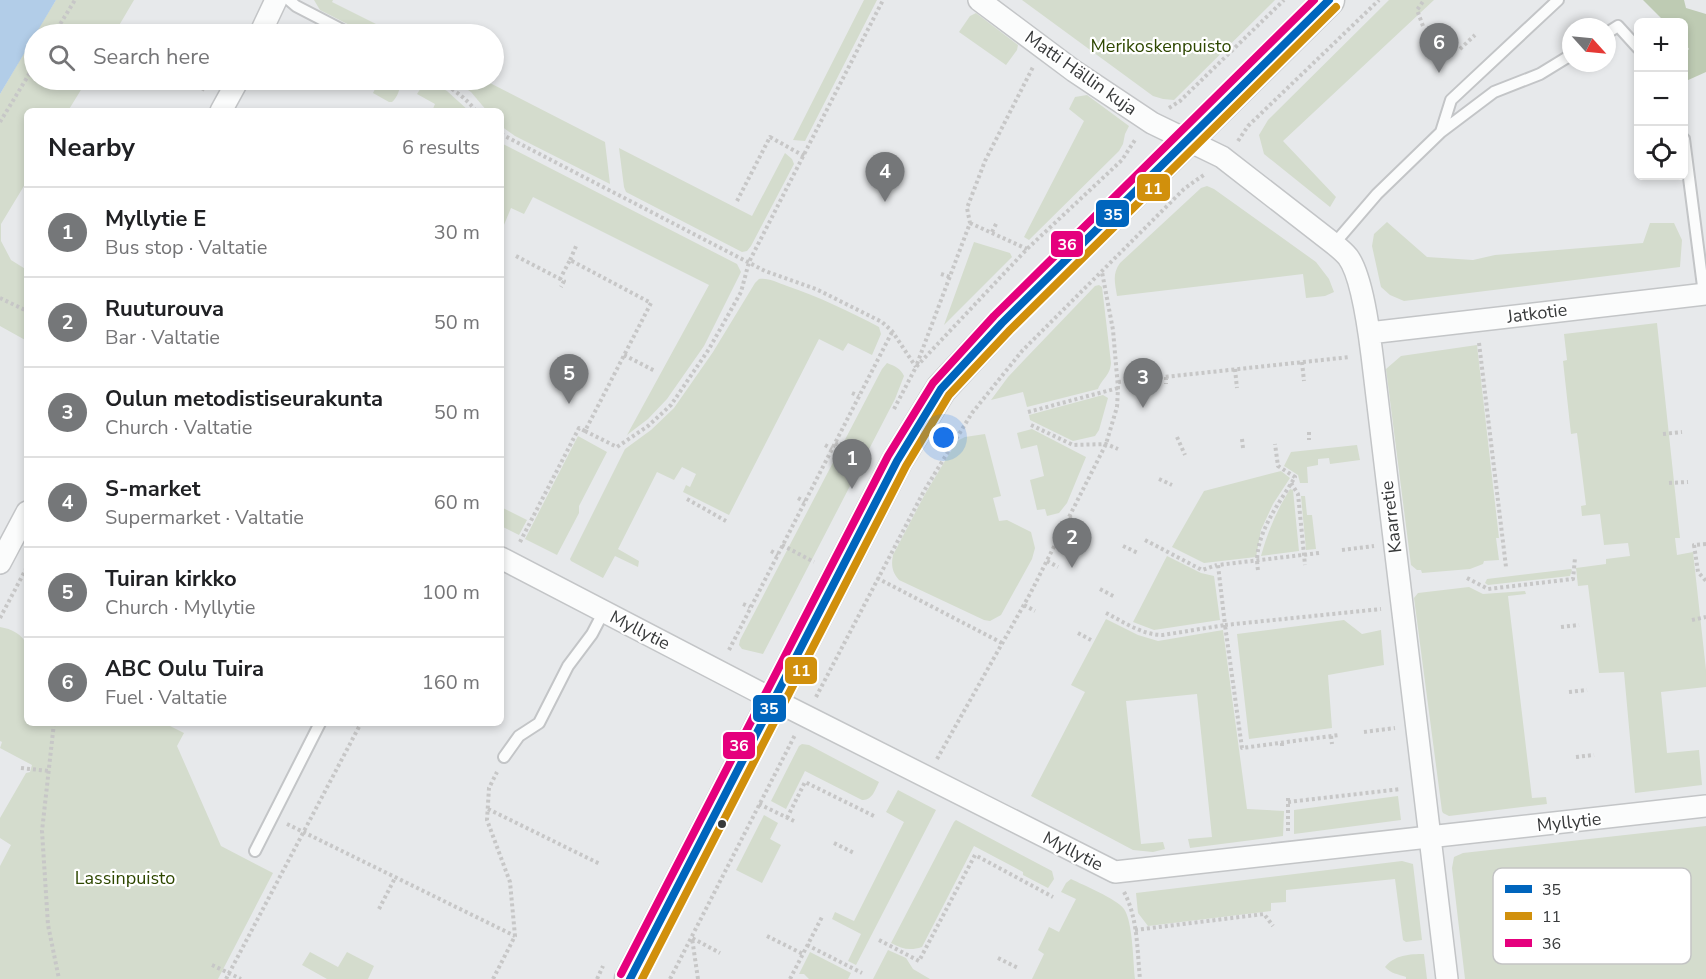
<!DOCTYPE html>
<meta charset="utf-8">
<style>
:root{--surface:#fff;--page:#f2f2f2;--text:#202124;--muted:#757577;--line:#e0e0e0;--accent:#757779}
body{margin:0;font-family:"Nunito Sans",sans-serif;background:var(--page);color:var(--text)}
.controls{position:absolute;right:18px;top:18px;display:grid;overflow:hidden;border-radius:9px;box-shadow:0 3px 9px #0003}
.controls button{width:54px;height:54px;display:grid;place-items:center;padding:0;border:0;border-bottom:2px solid var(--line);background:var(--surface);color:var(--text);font:30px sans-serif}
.compass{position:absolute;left:1562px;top:18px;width:54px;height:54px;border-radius:50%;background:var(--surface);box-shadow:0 3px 9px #0003;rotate:117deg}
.you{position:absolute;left:944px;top:438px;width:21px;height:21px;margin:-15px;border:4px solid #fff;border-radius:50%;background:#1a73e8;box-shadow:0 0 0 9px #1a73e833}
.badge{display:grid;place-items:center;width:39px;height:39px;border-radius:50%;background:var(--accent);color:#fff;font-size:20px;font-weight:700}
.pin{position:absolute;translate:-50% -50px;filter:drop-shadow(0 2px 3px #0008)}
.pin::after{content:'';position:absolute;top:32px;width:21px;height:18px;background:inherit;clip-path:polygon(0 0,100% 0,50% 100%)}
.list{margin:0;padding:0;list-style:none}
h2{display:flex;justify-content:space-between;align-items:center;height:78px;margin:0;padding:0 24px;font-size:26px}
h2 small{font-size:20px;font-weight:400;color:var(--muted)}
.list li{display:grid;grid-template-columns:39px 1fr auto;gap:18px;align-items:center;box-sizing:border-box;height:90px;padding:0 24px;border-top:2px solid var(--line)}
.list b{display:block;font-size:22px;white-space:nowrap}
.list p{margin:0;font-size:20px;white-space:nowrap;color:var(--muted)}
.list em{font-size:20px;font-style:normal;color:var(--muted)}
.icon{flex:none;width:33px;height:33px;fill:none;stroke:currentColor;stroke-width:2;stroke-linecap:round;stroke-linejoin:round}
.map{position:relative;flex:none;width:1706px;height:979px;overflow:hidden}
.search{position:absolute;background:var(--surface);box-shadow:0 3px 9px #0003;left:24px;top:24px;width:480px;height:66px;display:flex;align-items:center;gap:15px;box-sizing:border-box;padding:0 21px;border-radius:33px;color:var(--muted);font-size:22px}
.panel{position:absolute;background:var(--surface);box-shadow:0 3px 9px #0003;left:24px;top:108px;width:480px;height:618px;border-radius:9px}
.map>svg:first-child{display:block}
.green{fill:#d4dccd}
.forest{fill:#becbb3}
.water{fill:#b2cde8}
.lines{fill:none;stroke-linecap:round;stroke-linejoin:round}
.lane-casing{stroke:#c3c5c7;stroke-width:14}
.street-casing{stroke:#c3c5c7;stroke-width:24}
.secondary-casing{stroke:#c3c5c7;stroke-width:33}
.path{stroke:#c7c7c7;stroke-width:4;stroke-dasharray:3 3;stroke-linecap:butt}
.lane{stroke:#fbfcfc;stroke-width:10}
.street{stroke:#fbfcfc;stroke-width:21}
.secondary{stroke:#fbfcfc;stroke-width:30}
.bus-1-casing{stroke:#fff;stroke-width:12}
.bus-2-casing{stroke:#fff;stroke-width:12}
.bus-3-casing{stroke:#fff;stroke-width:12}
.bus-1{stroke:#0065bd;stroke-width:8}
.bus-2{stroke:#d1900c;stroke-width:8}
.bus-3{stroke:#e5007d;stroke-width:8}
.bus-dot{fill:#383a3b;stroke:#fff;stroke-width:2}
.labels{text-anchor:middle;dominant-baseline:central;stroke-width:4.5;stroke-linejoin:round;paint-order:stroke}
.park-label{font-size:18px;fill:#2e4700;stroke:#fff}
.street-label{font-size:18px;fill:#383a3b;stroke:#fff}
.key{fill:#fff;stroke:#c3c4c4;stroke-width:1.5}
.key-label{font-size:16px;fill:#383a3b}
.line-badge{stroke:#fff;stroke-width:2}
.badge-label{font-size:16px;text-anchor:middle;font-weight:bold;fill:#fff}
</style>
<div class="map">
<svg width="1706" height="979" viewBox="0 0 1706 979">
<rect width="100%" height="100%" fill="#e7e9eb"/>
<path class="green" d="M56,0H134L114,34H35Z
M314,0H333L332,2L396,34H367L320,10Z
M864,0H877L805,141L793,140Z
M1022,0H1275L1174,100L1163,99L1153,96Z
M1389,0H1434L1283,141L1336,197L1330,207L1264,154L1259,135L1268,120Z
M976,13L1018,45L1017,50L1006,65L959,32L970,16Z
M34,36V80H87L68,111H27V181L1,224V241L11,260L27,270V341L0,326V94Z
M367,80H400C401,87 398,97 392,102H389L373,93L377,85Z
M426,80L447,91L469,111H432L435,104L417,94Z
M453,80H484L605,142L610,184L515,136L501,126V111H487L471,92Z
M1087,95L1129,126L1125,134L1123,144L1119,151L1029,240L1024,237L1084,121L1069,109L1075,97Z
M501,143L737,264L741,272L704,346L667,399L648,419L627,435L709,285L533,197L524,214L511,208L501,232Z
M619,148L752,216L785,153L792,159L794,164L751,246L747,251L742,252L626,192L624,187Z
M1207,186L1214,189L1316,262L1329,279L1334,292L1325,296L1306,298L1303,274L1117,296C1115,283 1112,274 1120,263L1201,188Z
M1387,222L1427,257L1473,260L1495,255L1643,243L1650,223H1674L1682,240L1680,267L1404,301L1390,295L1381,287L1372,246L1374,234Z
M974,242L1010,253L1012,257L944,325Z
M759,279C769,278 778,283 787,286C819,297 849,311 879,327L881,334L872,355L848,343L843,351L819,339L729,515L683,492L686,485L690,487L696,474L682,467L674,480L657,472L618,549L639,561L638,567L615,556L603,578L571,561L570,559L625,449L651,430L674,408L713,352L755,283Z
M1099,285L1102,287L1111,363C1110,376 1103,377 1098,389L1027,407L1023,392L991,400L1008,377L1026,358L1095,286Z
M1657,323L1680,538H1675L1677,555L1693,552L1706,670V687L1661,692L1667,753L1699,750L1702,785L1635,793L1624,672L1599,673L1588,585L1578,586L1576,568L1606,564V559L1630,556L1628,543L1604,545L1600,514L1582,516L1581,506L1586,505L1577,433L1571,434L1563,361L1567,360L1564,334Z
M1477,345L1499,538H1496L1499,560L1484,561L1483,564L1470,569L1422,573L1421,570H1417L1411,565L1386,369L1401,356Z
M887,363C895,366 901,369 904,376L895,399L763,654L742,649L739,645L740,640L882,369Z
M1103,395L1108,398L1099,430L1095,436L1073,441L1030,420L1029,415Z
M1032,429L1086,457L1067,503L1059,513L1047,516L1045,509L1037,510L1030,480L1044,476L1037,445L1021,449L1017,433Z
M985,434L1001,496L993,498L999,521L1007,520L1031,532L1035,548L1032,559L1001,615L990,621L984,620L899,580C892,572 891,565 893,555L925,494L957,441L965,437Z
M578,436L607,452L579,506V513L557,555L525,539Z
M1357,445L1360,460L1330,464L1329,458L1318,459V465L1307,467L1308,483H1300L1298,475L1284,466L1291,452Z
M1281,471L1290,478L1273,504L1261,530L1256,557L1204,563L1172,547L1204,491Z
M1290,489L1293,490L1299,551L1261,556C1268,531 1276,512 1290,489Z
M1301,496H1305L1307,515H1312L1316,549L1306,550Z
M501,507L527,520L519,535L501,526Z
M1167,556L1201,573L1214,576L1220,620L1154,630L1133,622Z
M1571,569L1572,570L1570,576L1488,585L1485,583L1487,579Z
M1469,587L1483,594L1525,591L1526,594L1508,596L1532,798L1546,797L1547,804L1449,816L1443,813L1442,811L1414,598L1418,593Z
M1106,619L1138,635L1158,641L1223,630L1247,809L1284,811L1283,836L1190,848L1188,839L1212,837L1197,694L1126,701L1141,844L1163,842L1165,849L1153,852L1133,850L1031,796L1085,692L1071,685Z
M1344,620L1362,634L1381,630L1384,665L1328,675L1332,728L1249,739L1237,634Z
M0,627C12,629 22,634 27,645V723H164L184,733L177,746L221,846L273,873L218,979H0V866L11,845L0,838V818L26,773L30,772L32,765L0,748L2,742L0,741Z
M802,744L809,745L879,782C875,790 872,801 862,800L805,771L786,809L771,801L799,746Z
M898,790L936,810L856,965L848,961L861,934L832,919L835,912L854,921L904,822L886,812Z
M1398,796L1401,820L1294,834V810Z
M764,815L778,823L770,839L781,845L762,883L736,870Z
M956,820L1052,871L1054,879L1048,888L1023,875V872L974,846L922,947C910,951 902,949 891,943L954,822Z
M1706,826V979H1465L1452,868L1454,857L1463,853Z
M1402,861L1413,864L1422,940L1406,942L1403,940L1395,879L1286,890V902L1271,903V911L1148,926L1138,913L1136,893Z
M1071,879C1083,885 1117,899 1124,909C1133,922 1133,962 1135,979H1032L1044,954L1038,950L1049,927L1059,932L1076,899L1061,892L1066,883Z
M888,950L906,958L913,969L930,979H873Z
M310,952L338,967L347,952L374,966L368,979H327L302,965Z
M810,952L851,973L848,979H809L804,974H799Z
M1424,954L1427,979H1406V977C1398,974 1391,974 1385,967C1394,955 1410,954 1424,954Z"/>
<path class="forest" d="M1643,0H1684L1686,8L1706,14V72L1686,81L1684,78V54L1689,49L1684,42V22H1665Z"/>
<path class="water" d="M0,0H56L0,94Z"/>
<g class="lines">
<g class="lane-casing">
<path id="lane" d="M289,0L296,6L350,34
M1607,33L1618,26L1638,48
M1441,132L1451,100L1558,0
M1684,139L1704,294
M1334,244L1377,194L1441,132L1494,92L1540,74L1571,55
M504,757L519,736L539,723L568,666L592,634L604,611
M255,851L320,723"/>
</g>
<g class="street-casing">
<path id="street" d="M979,0L1074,71L1152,123L1222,157L1334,244C1339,248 1344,252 1348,257C1362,276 1369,331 1372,355L1447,979
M260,34L276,0
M221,111L238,80
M1369,333L1706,294
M501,558L774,700L1115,872L1706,806
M0,563L27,512"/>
</g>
<g class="secondary-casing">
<path id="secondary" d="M630,979L897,461L941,389L1002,323L1329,0"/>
</g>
<path class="path" d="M1423,26L1417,10L1424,0
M54,34L75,0
M208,34H209
M1460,49L1475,35
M186,80L207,91
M436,80C452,88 465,97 476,111
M1169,108L1180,101L1284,0
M0,122L34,66
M501,134L765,271L816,289L882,322L892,331L916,367
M1238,141L1248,126L1379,0
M737,201L770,137L804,156
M970,223L1027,249
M992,232L997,222
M516,256L564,281L561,287
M570,260L577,244
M941,274L950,277
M0,298L27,311
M1479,343L1506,567
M624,355L655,371
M1302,362L1304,381
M917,364L970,223L967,208L985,161L1033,67
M1235,369L1237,388
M1166,377V384
M1118,382L1350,357
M852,393L859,396
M894,409L916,367L1027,249L1122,160L1135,140
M1028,412L1118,388
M1031,425L1073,445L1106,444L1118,449
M585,431L617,447L648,426L671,405L709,349L741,292L749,262L883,0
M1309,432V440
M1663,434L1682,432
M1177,437L1185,455
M1242,439L1243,448
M835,443L867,460
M825,445L832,449
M1159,479L1172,485
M1291,483L1298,494L1305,565
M1669,483L1688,482
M798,498L805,502
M687,499L726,521
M1069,517L1080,523
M1145,540L1202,570L1217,565
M520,542L579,428L585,431L651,303L570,260L560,279
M1706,544L1694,545L1698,572L1706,581
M782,545L814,562
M1123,546L1138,553
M1342,550L1374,546
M771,551L778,555
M1319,553L1218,565L1225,625L1381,609
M1047,561L1058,567
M1258,570C1252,537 1279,504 1295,477L1278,466L1275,444
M877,578L1002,643
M1467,578L1488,589L1573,579L1575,558
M1100,589L1115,597
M743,604L750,607
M1024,605L1035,611
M1106,613C1124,622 1142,635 1163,635L1225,625L1242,748L1339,735
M0,618L27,567
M1692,620L1706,617
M1561,627L1579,625
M1078,633L1091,640
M729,650L892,332
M1569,692L1587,690
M816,697L924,491L972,413L1022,351L1184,189L1205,174
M54,723L42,831L48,925L59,979
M1364,732L1395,728
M1331,736L1332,744
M1282,743V749
M1576,757L1594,755
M937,759L1030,594L1106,444L1117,407L1118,388L1113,330L1102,272
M21,768L49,771
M1288,802L1401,789
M759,804L794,821
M488,809L600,864
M787,818L805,782L874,816
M287,824L515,936
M1288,831V797
M834,843L854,853
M1124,892C1138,918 1137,950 1140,979
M379,909L395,878
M1135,930L1264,914L1273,926
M767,936L803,954
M879,940L919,961L975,855L1053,897
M807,945L862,973
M998,958L1018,968
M212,965L241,979
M226,979L361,723
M493,979L515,936L510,882L487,820L489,788L497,772
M597,979L603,966
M670,979L795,735
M698,979L692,938L720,953
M790,979L823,915"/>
<use href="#lane" class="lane"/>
<use href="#street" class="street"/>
<use href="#secondary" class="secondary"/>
<g class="bus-1-casing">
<path id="bus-1" d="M630,979L897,461L941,389L1002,323L1329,0"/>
</g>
<g class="bus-2-casing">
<path id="bus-2" d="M642,979L906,466L949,395L1010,330L1336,7"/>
</g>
<g class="bus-3-casing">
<path id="bus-3" d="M621,974L888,456L933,383L994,316L1314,0"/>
</g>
<use href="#bus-1" class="bus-1"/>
<use href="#bus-2" class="bus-2"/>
<use href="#bus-3" class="bus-3"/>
</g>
<circle class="bus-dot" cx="722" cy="824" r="5"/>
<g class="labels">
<g class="park-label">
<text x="1161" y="46">Merikoskenpuisto</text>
<text x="125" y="878">Lassinpuisto</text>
</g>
<g class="street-label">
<text transform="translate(1081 73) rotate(35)">Matti Hällin kuja</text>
<text transform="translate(1537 313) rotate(-7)">Jatkotie</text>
<text transform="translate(1391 517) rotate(-97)">Kaarretie</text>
<text transform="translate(640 630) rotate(27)">Myllytie</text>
<text transform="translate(1569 822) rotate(-6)">Myllytie</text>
<text transform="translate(1073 851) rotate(27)">Myllytie</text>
</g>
</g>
<rect x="1493" y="868" width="198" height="96" rx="9" class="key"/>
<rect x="1505" y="885" width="27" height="8" fill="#0065bd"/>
<rect x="1505" y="912" width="27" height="8" fill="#d1900c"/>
<rect x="1505" y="939" width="27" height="8" fill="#e5007d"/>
<g class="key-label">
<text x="1542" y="895">35</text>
<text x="1542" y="922">11</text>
<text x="1542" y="949">36</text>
</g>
<g class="line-badge">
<rect x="1136" y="173" width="35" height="29" rx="6" fill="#d1900c"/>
<rect x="1095" y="199" width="35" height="29" rx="6" fill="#0065bd"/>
<rect x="1050" y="230" width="34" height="28" rx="6" fill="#e5007d"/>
<rect x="784" y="656" width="34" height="29" rx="6" fill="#d1900c"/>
<rect x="752" y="694" width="35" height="29" rx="6" fill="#0065bd"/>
<rect x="722" y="731" width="34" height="29" rx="6" fill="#e5007d"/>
</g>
<g class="badge-label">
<text x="1153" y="194">11</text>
<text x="1113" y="220">35</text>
<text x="1067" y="250">36</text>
<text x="801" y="676">11</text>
<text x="769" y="714">35</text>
<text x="739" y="751">36</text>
</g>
</svg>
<div class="controls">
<button>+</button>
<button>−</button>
<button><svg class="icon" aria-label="locate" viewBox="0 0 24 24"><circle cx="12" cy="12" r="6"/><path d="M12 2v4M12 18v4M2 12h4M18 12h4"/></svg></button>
</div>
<svg class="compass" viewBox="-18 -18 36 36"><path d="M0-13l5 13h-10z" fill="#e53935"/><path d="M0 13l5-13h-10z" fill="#757577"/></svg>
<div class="you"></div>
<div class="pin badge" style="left:852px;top:489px">1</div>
<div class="pin badge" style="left:1072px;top:568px">2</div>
<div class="pin badge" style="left:1143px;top:408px">3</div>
<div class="pin badge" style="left:885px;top:202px">4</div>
<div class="pin badge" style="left:569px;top:404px">5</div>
<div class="pin badge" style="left:1439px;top:73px">6</div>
<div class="search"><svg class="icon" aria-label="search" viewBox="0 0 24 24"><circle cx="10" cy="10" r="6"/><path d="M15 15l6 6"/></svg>Search here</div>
<section class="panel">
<h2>Nearby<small>6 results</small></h2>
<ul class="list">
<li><span class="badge">1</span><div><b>Myllytie E</b><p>Bus stop · Valtatie</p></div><em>30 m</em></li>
<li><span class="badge">2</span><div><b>Ruuturouva</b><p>Bar · Valtatie</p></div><em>50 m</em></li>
<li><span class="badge">3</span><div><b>Oulun metodistiseurakunta</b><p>Church · Valtatie</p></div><em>50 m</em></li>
<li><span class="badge">4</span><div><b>S-market</b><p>Supermarket · Valtatie</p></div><em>60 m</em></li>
<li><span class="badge">5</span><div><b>Tuiran kirkko</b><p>Church · Myllytie</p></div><em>100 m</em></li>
<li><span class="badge">6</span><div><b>ABC Oulu Tuira</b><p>Fuel · Valtatie</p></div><em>160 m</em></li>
</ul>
</section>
</div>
